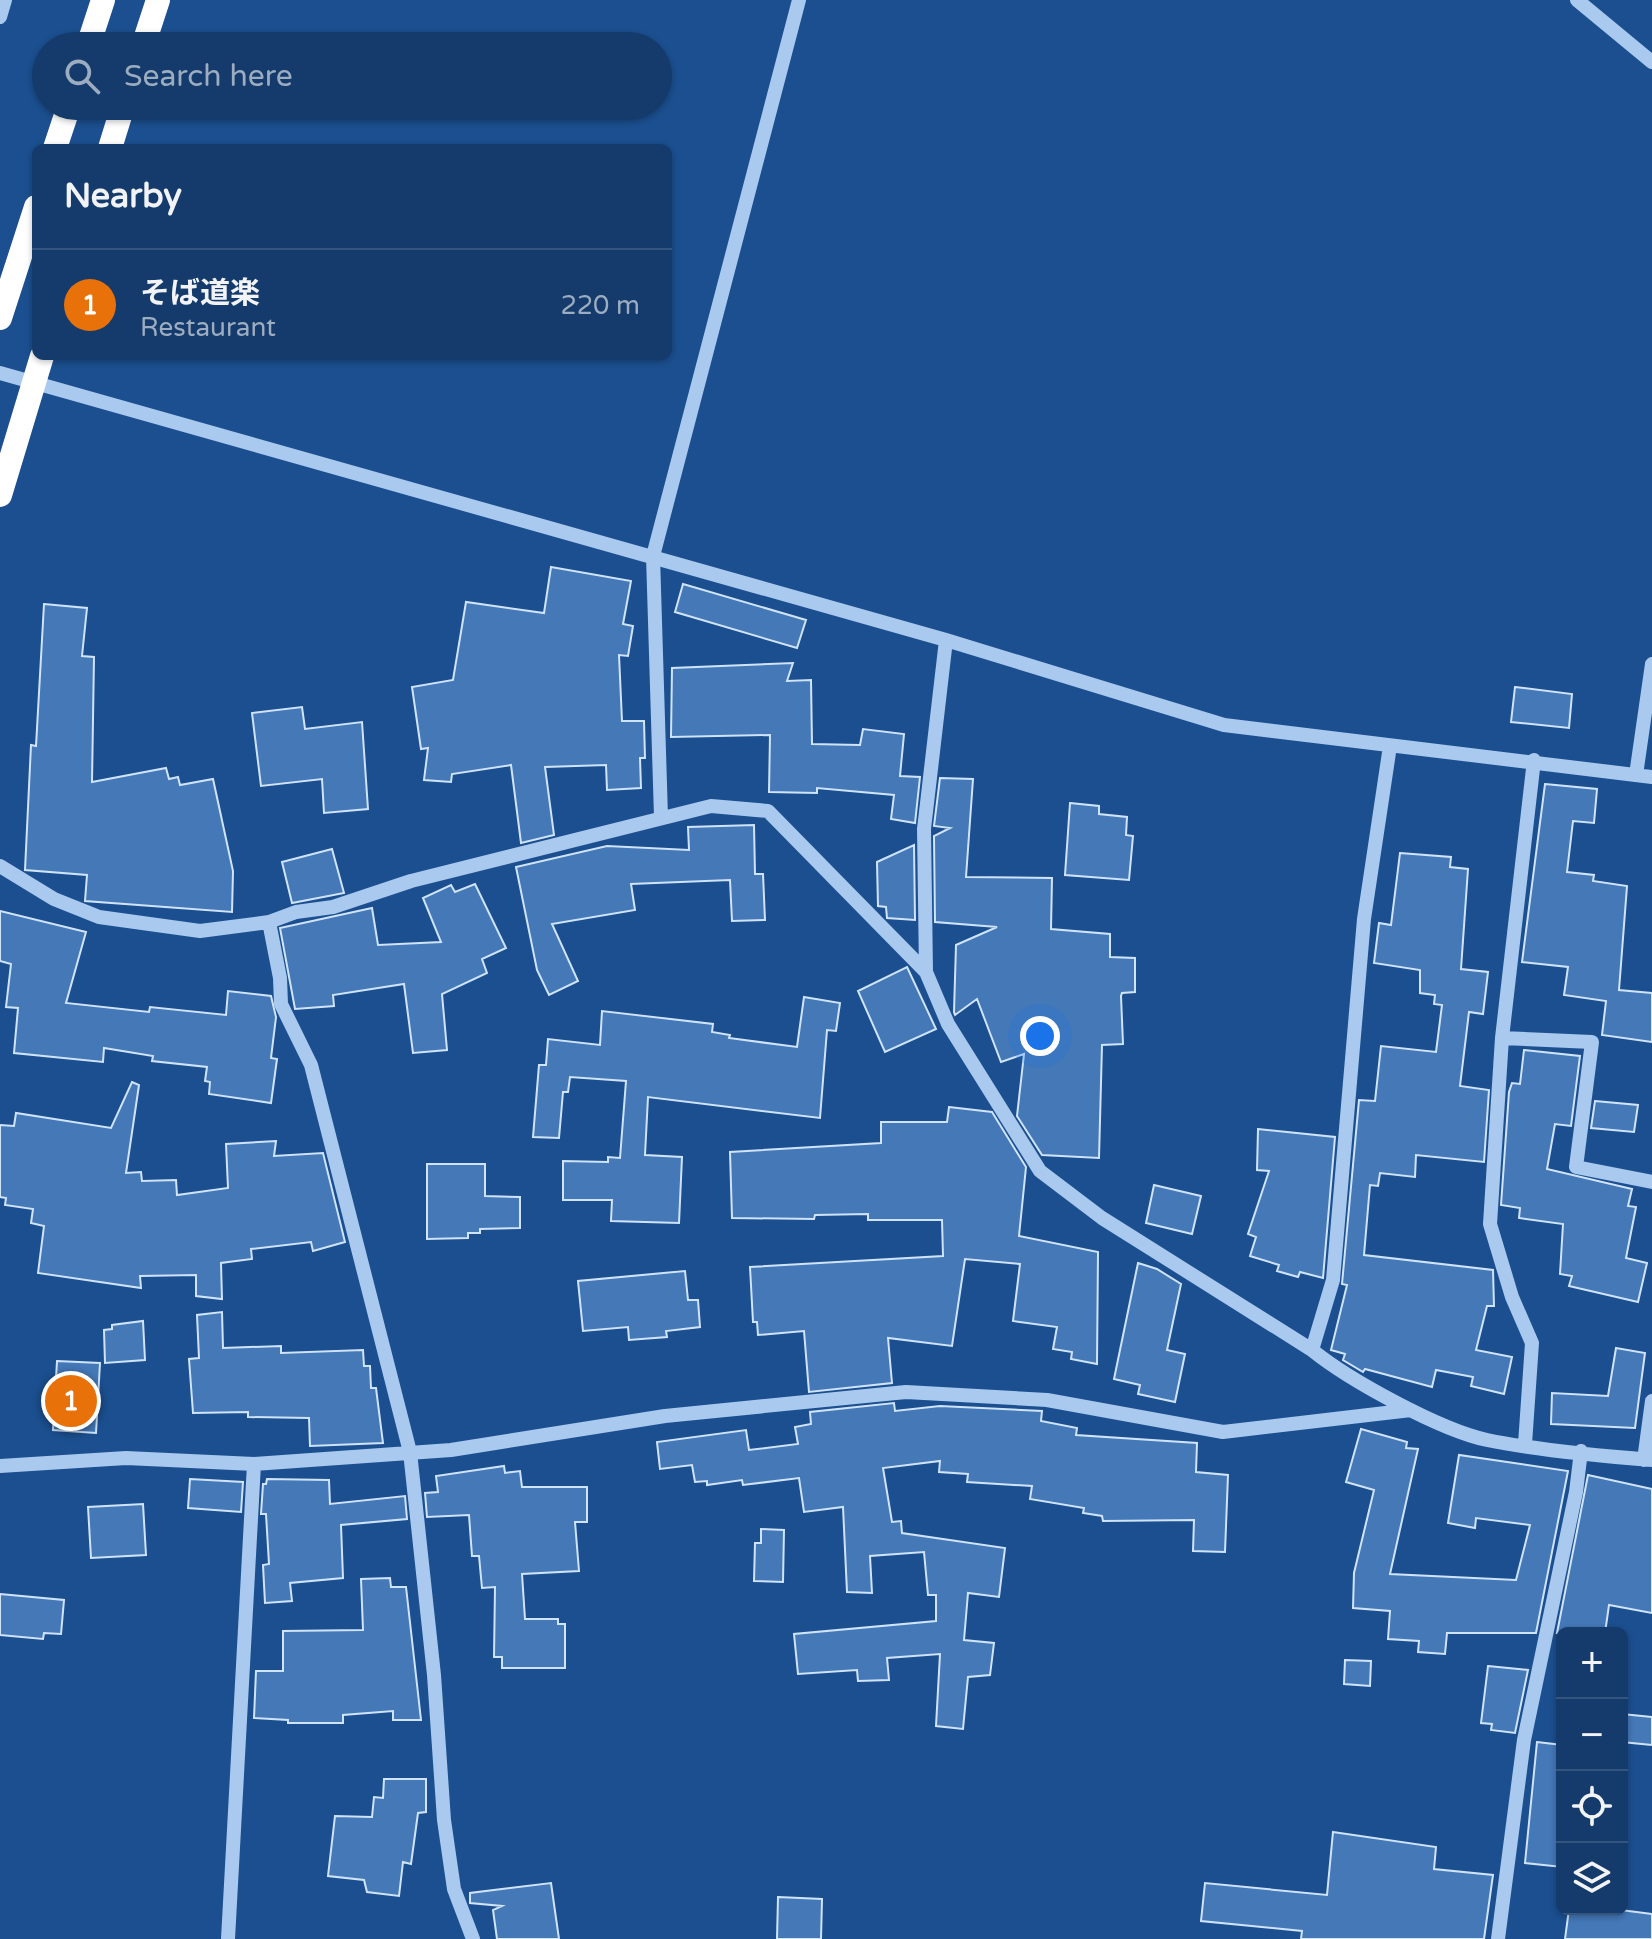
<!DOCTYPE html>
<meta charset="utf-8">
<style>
:root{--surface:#143b6b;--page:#1d4271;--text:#f1f3f6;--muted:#9dadc1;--line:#33557e;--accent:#e797bd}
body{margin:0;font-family:"Varela Round","Noto Sans JP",sans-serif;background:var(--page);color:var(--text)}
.controls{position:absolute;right:24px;bottom:24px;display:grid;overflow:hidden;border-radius:12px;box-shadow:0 2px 6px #0004}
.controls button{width:72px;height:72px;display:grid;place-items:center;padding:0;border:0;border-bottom:2px solid var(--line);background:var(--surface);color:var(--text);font:40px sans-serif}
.you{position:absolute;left:1040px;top:1036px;width:28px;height:28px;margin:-20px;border:6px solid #fff;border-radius:50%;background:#1a73e8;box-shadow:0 0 0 12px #1a73e833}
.badge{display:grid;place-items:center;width:52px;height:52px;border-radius:50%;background:var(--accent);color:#fff;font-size:26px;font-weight:700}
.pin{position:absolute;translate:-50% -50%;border:4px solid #fff;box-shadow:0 2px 8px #0006}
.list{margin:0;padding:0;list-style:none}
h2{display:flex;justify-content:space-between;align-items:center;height:104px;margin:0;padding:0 32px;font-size:34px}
h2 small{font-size:26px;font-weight:400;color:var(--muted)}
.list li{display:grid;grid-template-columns:52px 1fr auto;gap:24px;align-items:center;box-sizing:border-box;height:112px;padding:0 32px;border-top:2px solid var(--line)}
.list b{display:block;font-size:30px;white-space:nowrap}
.list p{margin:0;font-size:26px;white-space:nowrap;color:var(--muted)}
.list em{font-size:26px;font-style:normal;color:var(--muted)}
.icon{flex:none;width:44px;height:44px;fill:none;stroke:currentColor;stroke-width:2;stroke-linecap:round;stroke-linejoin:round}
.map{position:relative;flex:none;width:1652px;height:1939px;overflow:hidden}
.search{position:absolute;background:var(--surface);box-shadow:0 2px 6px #0004;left:32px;top:32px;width:640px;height:88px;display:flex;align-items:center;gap:20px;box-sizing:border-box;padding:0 28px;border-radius:44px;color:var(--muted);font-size:30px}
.panel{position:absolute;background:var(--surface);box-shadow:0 2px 6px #0004;left:32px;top:144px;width:640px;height:216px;border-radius:12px}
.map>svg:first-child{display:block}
.building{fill:#4478b7;stroke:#cfe3fa;stroke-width:2}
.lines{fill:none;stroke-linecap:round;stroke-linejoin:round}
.minor{stroke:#a9c9ee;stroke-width:14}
.highway{stroke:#fff;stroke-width:24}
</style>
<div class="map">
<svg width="1652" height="1939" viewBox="0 0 1652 1939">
<rect width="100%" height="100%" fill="#1b4f8f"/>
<path class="building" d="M551,567L631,581L623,624L633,626L628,656L619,655L622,721H644L645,758H640L641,788L607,790L606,765L545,767L554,835L521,843L511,765L452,774L451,782L424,780L428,748L421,749L412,687L453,680L466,602L544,613Z
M683,584L806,620L797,648L675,612Z
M44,604L87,608L82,656L94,657L92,782L166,768L169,779L178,777L180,785L213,779L233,871L232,912L85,901L87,875L25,870L31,745L36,746Z
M793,663L787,681L811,680L812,744L860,745L863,729L904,734L900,776L920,777L915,823L891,819L894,795L817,788V793L769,792L770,735L671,737L672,668Z
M1515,687L1572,694L1569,728L1511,722Z
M302,707L305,729L362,722L368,809L324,813L322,779L261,786L252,713Z
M940,778L973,779L966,877L1052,878L1051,929L1110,934V957L1135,958V992L1122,993L1121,996L1123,1044L1102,1045L1099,1158L1042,1155L1017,1116L1024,1054L1001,1062L977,999L955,1015L954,1012L956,945L997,927L935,922L934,836L950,828L934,826Z
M1545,784L1597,789L1594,823L1573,821L1567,872L1594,875L1593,881L1627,886L1619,990L1652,993V1042L1602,1035L1606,1001L1564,995L1568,967L1522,962Z
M1070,803L1099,806V814L1127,817L1126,835L1133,836L1129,880L1065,875Z
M754,825L755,874H763L765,920L732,921L730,880L631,884L635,910L552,924L578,981L549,995L537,970L516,867L607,846L689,850L688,827Z
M914,845L915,920L887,918L886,907L878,906L877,862Z
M332,849L344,893L292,903L282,862Z
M1400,853L1451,857L1450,867L1468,869L1461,969L1488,972L1483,1014L1469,1012L1460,1086L1489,1090L1484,1162L1416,1155L1415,1177L1380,1173L1378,1186L1370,1185L1364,1255L1493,1270L1494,1306H1487L1476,1350L1512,1357L1504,1394L1471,1386L1473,1377L1436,1370L1432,1387L1365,1369L1363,1372L1343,1360L1345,1354L1331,1350L1347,1285L1342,1284L1359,1100L1375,1101L1381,1046L1436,1052L1442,1005L1434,1004L1435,995L1420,993V970L1374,963L1379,923L1391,925Z
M475,884L506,948L482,959L487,973L442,994L447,1050L413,1053L404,984L333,995L334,1006L295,1009L280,928L372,908L378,945L441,942L423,898L451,885L455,892Z
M0,911L86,932L66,1003L149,1012L150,1007L226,1015L228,991L271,996L276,1017L271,1058L277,1059L271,1103L209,1094L210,1082L205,1081L207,1067L152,1061L153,1056L104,1048L103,1062L14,1053L18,1008L6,1007L11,964L0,961Z
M907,967L936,1029L885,1052L858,991Z
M804,997L840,1003L836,1031L827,1030L820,1118L648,1097L645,1155L682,1157L679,1223L611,1221L612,1200H563V1161L608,1162V1157L620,1158L626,1081L570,1077L568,1092H563L559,1138L533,1137L539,1065H546L548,1039L600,1045L602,1011L713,1024L712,1032L730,1035L729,1038L797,1047Z
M1524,1050L1580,1056L1571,1126L1555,1124L1547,1169L1632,1189L1628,1206L1636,1207L1626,1258L1647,1263L1638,1302L1569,1286L1572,1276L1560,1274L1563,1224L1519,1218L1520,1208L1501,1205L1509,1092L1512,1083L1520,1084Z
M132,1082L139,1085L126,1173L141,1172L142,1181L176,1180L177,1195L228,1188L226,1144L276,1141L274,1156L323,1153L345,1242L313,1251L311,1242L251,1249L252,1259L221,1263L222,1299L196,1296V1275L140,1276L141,1288L38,1273L44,1226L31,1223L33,1209L5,1205L6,1198L0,1197V1125L14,1126L16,1113L111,1128Z
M1595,1101L1638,1105L1634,1132L1591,1128Z
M949,1107L992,1112L1026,1167L1019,1236L1098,1252L1097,1364L1071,1359L1072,1352L1053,1349L1057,1327L1013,1321L1020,1264L965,1259L952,1346L888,1338L892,1383L809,1392L804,1331L758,1335L757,1322H753L750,1267L943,1256L942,1220H868V1214L815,1215L814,1219L732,1218L730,1152L881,1143V1122H947Z
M1258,1129L1335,1137L1323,1278L1300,1272L1298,1277L1277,1271L1279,1265L1250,1256L1256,1237L1248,1234L1269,1171L1257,1170Z
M427,1164H485V1196L520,1197V1228L480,1229V1233H468V1238L427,1239Z
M1154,1185L1201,1196L1192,1234L1146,1223Z
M1138,1263L1157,1269L1181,1284L1167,1350L1185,1354L1175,1402L1138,1394L1140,1385L1114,1379Z
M685,1271L688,1300H698L700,1327L666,1331L667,1337L629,1340L628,1327L583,1331L578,1281Z
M222,1312L223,1348L281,1346V1353L363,1350L364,1366H370L371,1388H376L383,1443L310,1446L309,1418L248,1417V1412L193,1413L189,1359L199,1358L197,1315Z
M143,1321L145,1360L105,1363L104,1330L112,1329V1325Z
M1616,1348L1645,1353L1635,1428L1551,1424L1552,1393L1608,1396Z
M57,1361L100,1363L96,1433L53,1430Z
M894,1403L895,1411L940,1406L1042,1411L1041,1421L1077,1428L1076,1435L1197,1443L1196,1472L1228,1475L1225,1552L1193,1551L1194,1520L1103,1521L1102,1516L1083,1513L1084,1508L1030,1499L1032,1486L967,1482L968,1474L939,1472L940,1461L883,1468L892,1522L901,1521L902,1533L1005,1548L999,1597L968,1593L964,1640L994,1643L990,1675L968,1677L963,1729L936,1726L940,1654L887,1658L889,1680L858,1681L857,1670L798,1674L794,1634L936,1621V1595H928L924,1552L870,1556L872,1593L847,1592L843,1507L804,1512L799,1478L743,1485L742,1480L707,1485V1481L695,1482L692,1465L660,1469L657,1442L746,1430L749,1450L798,1444L795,1427L811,1424L810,1412Z
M1361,1429L1407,1442L1406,1448L1418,1449L1390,1574L1516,1580L1530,1525L1476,1518L1475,1528L1448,1523L1459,1455L1568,1471L1536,1633H1447L1445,1654L1418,1652L1419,1641L1388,1639L1390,1611L1353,1608L1354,1573L1374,1490L1346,1482Z
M504,1466L505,1473L520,1471L522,1487H587V1522H575L579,1571L522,1574L525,1619H558V1624H565V1668H502V1657H494L495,1587L482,1588L479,1556H472L469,1515L427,1517L425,1493L438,1492L436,1476Z
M1588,1475L1652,1489V1613L1609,1605L1605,1633H1557Z
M190,1479L243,1482L241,1512L188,1508Z
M267,1479L329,1480L330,1504L405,1496L407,1519L341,1525L343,1578L290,1583L292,1601L265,1603L263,1565L269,1564L266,1514H261L263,1484H266Z
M143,1504L146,1555L91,1558L88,1507Z
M761,1529L784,1530L783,1582L754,1581L755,1543H761Z
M390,1578L391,1587H406L421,1720H393V1711L343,1715V1723H288V1720L254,1718L256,1671H283V1631L363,1630L361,1579Z
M0,1594L64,1600L61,1634L44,1633L43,1639L0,1635Z
M1345,1660L1371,1661L1370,1686L1344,1684Z
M1488,1666L1528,1670L1515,1733L1491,1730L1492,1724L1481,1723Z
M1622,1714L1652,1717V1745L1622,1742Z
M1537,1742L1562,1745V1867L1525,1863Z
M384,1779H426V1812L418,1813L411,1864L403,1862L399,1896L367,1892L364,1880L328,1876L335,1816L372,1817L374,1797L383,1798Z
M1333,1832L1436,1847L1434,1869L1493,1875L1484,1939H1301L1302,1931L1201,1921L1205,1883L1327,1895Z
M551,1883L559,1939H497L493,1910L502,1906L470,1903V1893Z
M778,1897L822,1899L821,1939H777Z
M1569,1909H1613L1652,1914V1939H1565Z"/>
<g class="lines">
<path class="minor" d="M1577,0L1652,62
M0,17L5,0
M0,373L946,640L1224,725L1652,777
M1636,775L1652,664
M661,817L653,556L799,0
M0,866L54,899L99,917L200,931L269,922L296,912L333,907L411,881L711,806L768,811L926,972L948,1024L1040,1171L1102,1218L1312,1350C1349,1380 1440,1430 1487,1440C1536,1450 1601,1456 1652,1460
M269,922L280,978L281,1004L311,1065L410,1452L434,1675L444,1820L454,1889L473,1939
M926,972L924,829L946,640
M1502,1038L1592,1042L1576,1167L1652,1182
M1312,1350L1333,1280L1364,919L1390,746
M1525,1444L1532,1343L1512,1297L1490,1224L1502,1038L1534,760
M1644,1460L1652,1401
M0,1466L126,1458L254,1464L451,1450L665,1416L906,1392L1047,1400L1223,1432L1411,1410
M228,1939L254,1464
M1498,1939L1524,1740L1576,1492L1581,1451"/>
<path class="highway" d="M88,46L103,0
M143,46L158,0
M55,148L69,106
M110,148L123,106
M0,318L36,207
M0,495L42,356"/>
</g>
</svg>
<div class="controls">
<button>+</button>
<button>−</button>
<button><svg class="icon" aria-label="locate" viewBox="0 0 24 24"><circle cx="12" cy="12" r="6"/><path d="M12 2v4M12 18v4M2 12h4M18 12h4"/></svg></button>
<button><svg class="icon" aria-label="layers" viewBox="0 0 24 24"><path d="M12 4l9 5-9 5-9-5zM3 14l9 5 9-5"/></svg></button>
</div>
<div class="you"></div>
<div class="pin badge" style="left:71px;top:1401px;background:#e8710a">1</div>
<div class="search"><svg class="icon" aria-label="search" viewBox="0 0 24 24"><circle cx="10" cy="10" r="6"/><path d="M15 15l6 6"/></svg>Search here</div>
<section class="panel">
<h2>Nearby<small></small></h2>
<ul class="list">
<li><span class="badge" style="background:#e8710a">1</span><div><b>そば道楽</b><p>Restaurant</p></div><em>220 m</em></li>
</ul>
</section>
</div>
